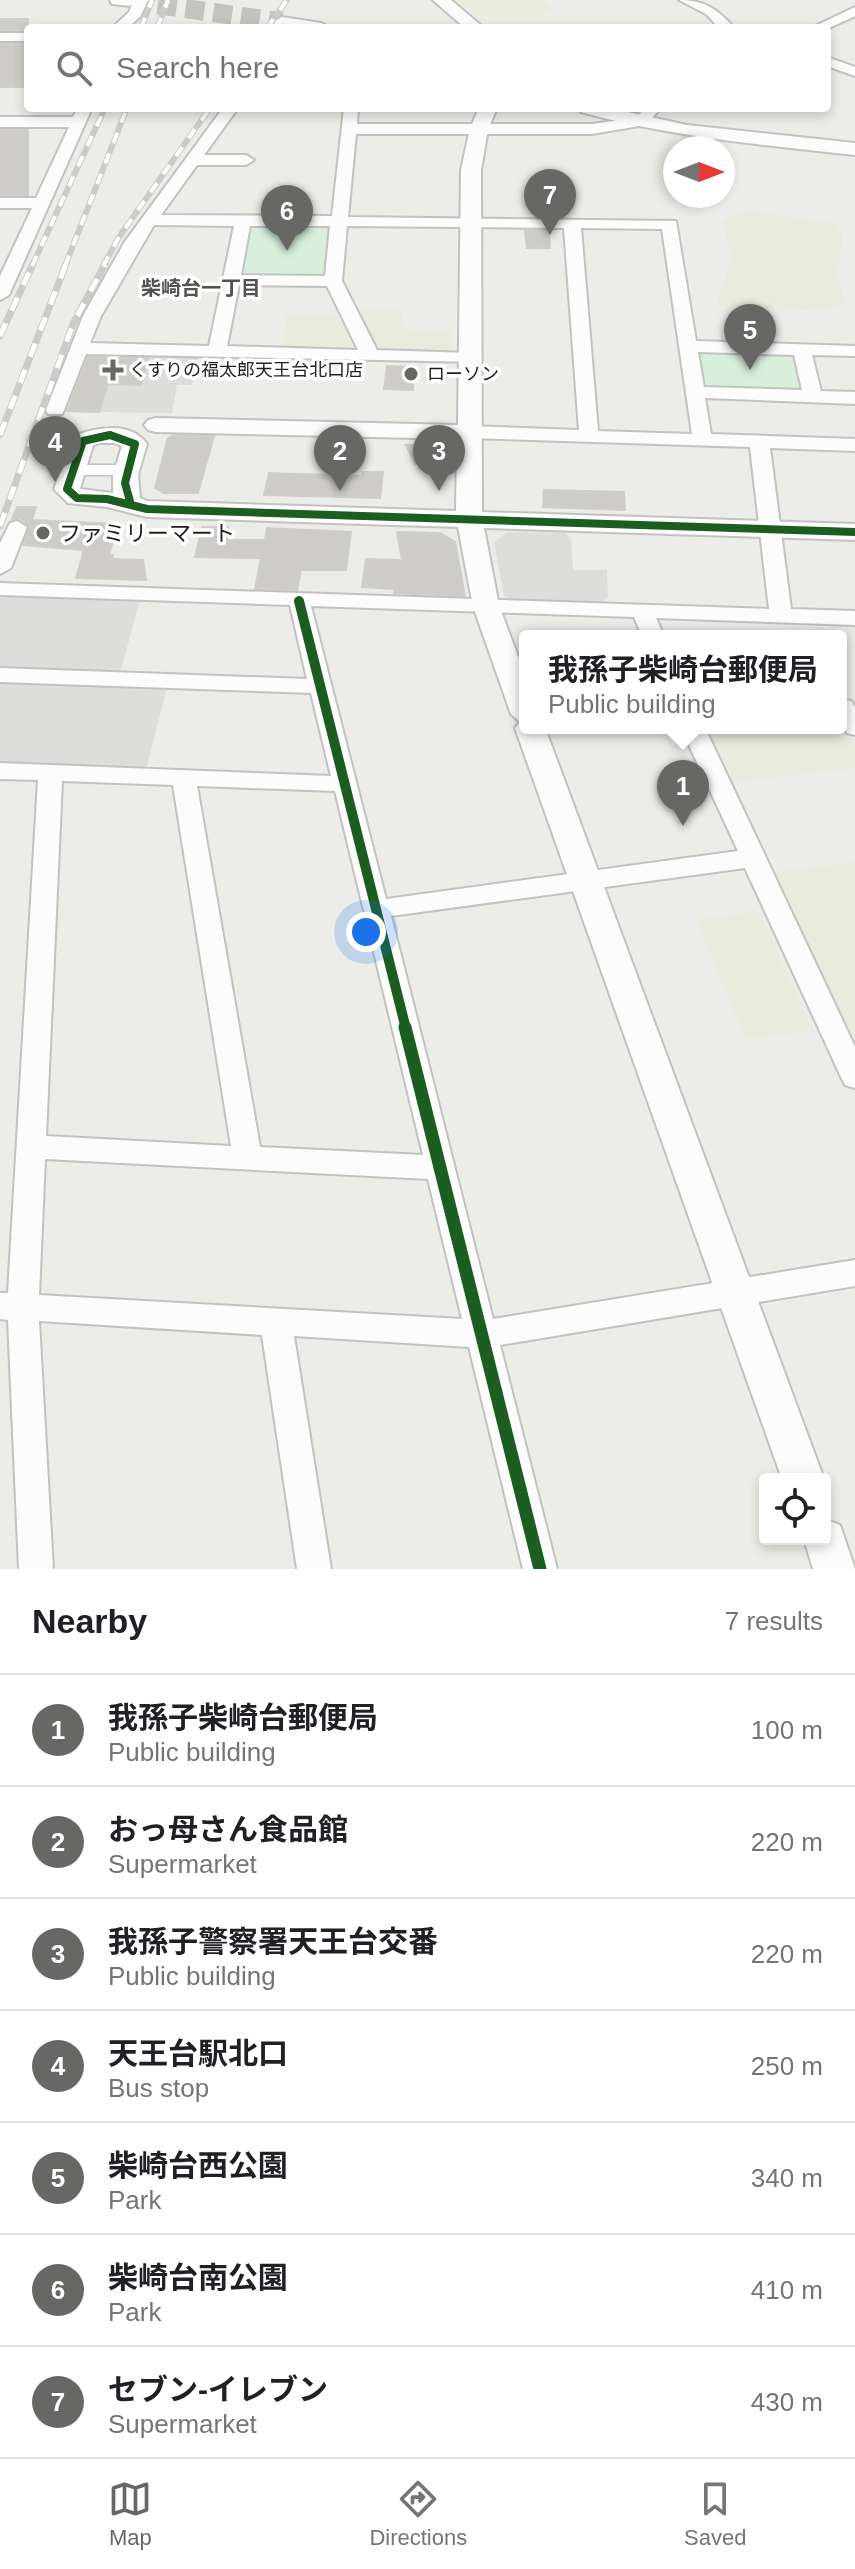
<!DOCTYPE html>
<meta charset="utf-8">
<style>
:root{--surface:#fff;--page:#f2f2f2;--text:#202124;--muted:#757577;--line:#e0e0e0;--accent:#676765}
body{margin:0;font-family:Arial,"Noto Sans JP",sans-serif;background:var(--page);color:var(--text)}
.controls{position:absolute;right:24px;bottom:24px;display:grid;overflow:hidden;border-radius:8px;box-shadow:0 4px 12px #0003}
.controls button{width:72px;height:72px;display:grid;place-items:center;padding:0;border:0;border-bottom:2px solid var(--line);background:var(--surface);color:var(--text);font:40px sans-serif}
.compass{position:absolute;left:663px;top:136px;width:72px;height:72px;border-radius:50%;background:var(--surface);box-shadow:0 4px 12px #0003;rotate:90deg}
.you{position:absolute;left:366px;top:932px;width:28px;height:28px;margin:-20px;border:6px solid #fff;border-radius:50%;background:#1a73e8;box-shadow:0 0 0 12px #1a73e833}
.badge{display:grid;place-items:center;width:52px;height:52px;border-radius:50%;background:var(--accent);color:#fff;font-size:26px;font-weight:700}
.pin{position:absolute;translate:-50% -66px;filter:drop-shadow(0 2px 4px #0008)}
.pin::after{content:'';position:absolute;top:42px;width:28px;height:24px;background:inherit;clip-path:polygon(0 0,100% 0,50% 100%)}
.popup{position:absolute;left:519px;top:630px;width:328px;height:104px;box-sizing:border-box;display:grid;place-content:center;border-radius:8px;background:var(--surface);filter:drop-shadow(0 2px 6px #0005);font-size:26px;white-space:nowrap;color:var(--muted)}
.popup b{font-size:30px;color:var(--text)}
.popup::after{content:'';position:absolute;left:50%;top:100%;margin-left:-16px;border:16px solid transparent;border-top-color:var(--surface)}
.list{margin:0;padding:0;list-style:none}
h2{display:flex;justify-content:space-between;align-items:center;height:104px;margin:0;padding:0 32px;font-size:34px}
h2 small{font-size:26px;font-weight:400;color:var(--muted)}
.list li{display:grid;grid-template-columns:52px 1fr auto;gap:24px;align-items:center;box-sizing:border-box;height:112px;padding:0 32px;border-top:2px solid var(--line)}
.list b{display:block;font-size:30px;white-space:nowrap}
.list p{margin:0;font-size:26px;white-space:nowrap;color:var(--muted)}
.list em{font-size:26px;font-style:normal;color:var(--muted)}
.icon{flex:none;width:44px;height:44px;fill:none;stroke:currentColor;stroke-width:2;stroke-linecap:round;stroke-linejoin:round}
.map{position:relative;flex:none;width:855px;height:1569px;overflow:hidden}
.search{position:absolute;background:var(--surface);box-shadow:0 4px 12px #0003;left:24px;right:24px;top:24px;height:88px;display:flex;align-items:center;gap:20px;box-sizing:border-box;padding:0 28px;border-radius:8px;color:var(--muted);font-size:30px}
.sheet{height:888px;background:var(--surface)}
nav{display:flex;justify-content:space-around;align-items:center;box-sizing:border-box;height:112px;border-top:2px solid var(--line);background:var(--surface);font-size:22px;color:var(--muted)}
nav a{display:grid;justify-items:center;gap:4px}
nav .on{color:var(--accent)}
.map>svg:first-child{display:block}
.farmland{fill:#e9ebdc}
.park{fill:#d8f0db}
.parking{fill:#dddddb}
.building{fill:#cdccc9;stroke:#cfcec9;stroke-width:2}
.lines{fill:none;stroke-linecap:round;stroke-linejoin:round}
.tertiary-tunnel{stroke:#c3c3c0;stroke-width:19;stroke-dasharray:19 9;stroke-linecap:butt}
.service-casing{stroke:#c2c2c0;stroke-width:13}
.minor-casing{stroke:#c2c2c0;stroke-width:4}
.tertiary-casing{stroke:#c2c2c0;stroke-width:4}
.service{stroke:#fcfcfc;stroke-width:10}
.minor{fill:#fcfcfc;fill-rule:evenodd}
.tertiary{fill:#fcfcfc;fill-rule:evenodd}
.rail-far1-casing{stroke:#cbcbca;stroke-width:6}
.rail-casing{stroke:#cbcbca;stroke-width:7}
.rail-far1{stroke:#fff;stroke-width:4;stroke-dasharray:11;stroke-linecap:butt}
.rail{stroke:#fff;stroke-width:5;stroke-dasharray:14;stroke-linecap:butt}
.cycleway-far2-casing{stroke:#fff;stroke-width:12}
.cycleway-far1-casing{stroke:#fff;stroke-width:15}
.cycleway-casing{stroke:#fff;stroke-width:18}
.cycleway-far2{stroke:#1b5e20;stroke-width:8}
.cycleway-far1{stroke:#1b5e20;stroke-width:10}
.cycleway{stroke:#1b5e20;stroke-width:13}
.poi-dot{fill:#676765;stroke:#fff;stroke-width:3}
.labels{text-anchor:middle;dominant-baseline:central;stroke-width:7;stroke-linejoin:round;paint-order:stroke}
.far-poi-label{font-size:18px;fill:#1f1f1f;stroke:#fff;text-anchor:start}
.far-neighbourhood-label{font-size:20px;font-weight:bold;fill:#525252;stroke:#fff}
.poi-label{font-size:22px;fill:#1f1f1f;stroke:#fff;text-anchor:start}
</style>
<div class="map">
<svg width="855" height="1569" viewBox="0 0 855 1569">
<rect width="100%" height="100%" fill="#ecece8"/>
<path class="farmland" d="M456,0H544L552,10L541,15L477,16Z
M238,108H345L344,114L234,113Z
M744,209L835,224L843,233L837,278L846,304L826,309L742,312L717,305L733,257L723,223L730,216L742,214Z
M351,309H400L404,330L452,331L450,350L380,352L373,349Z
M286,315L338,316L356,348L348,351L284,350Z
M841,720L855,747V768L730,782L704,728H841Z
M855,862V1034L847,1035L772,873Z
M759,912L813,1031L746,1039L696,920Z"/>
<path class="park" d="M328,224L332,227L327,276L244,278L240,275L250,225Z
M695,351L799,355L806,389L801,391L707,388L701,384Z"/>
<path class="parking" d="M149,355L199,356L192,385H177L172,413L99,412L108,384H141Z
M507,532L565,533L571,538L573,570H607L608,598L600,604L512,600L504,596L494,542Z
M5,595L140,599L120,674L0,669V598Z
M0,681L167,688L146,770L0,765Z"/>
<path class="building" d="M0,19H28V30H0Z
M0,44H28V87H0Z
M0,130H28V195H0Z
M525,231H549L550,248H527Z
M88,357L148,358L141,385L108,384L99,412L67,411Z
M387,366L413,367V390L384,389Z
M175,435L214,436L198,493H164L155,488L168,438Z
M406,445L445,446L444,464H415Z
M362,472H383L380,498L264,495L269,473L362,476Z
M544,490L624,492L625,510L543,507Z
M17,507H36L32,520L118,524L109,555H113L112,559L143,560L146,580L76,578L84,550L23,545L30,526L19,518L12,519Z
M202,527H228L227,540H265L267,528L351,532L346,570H301L297,590L255,589L261,558L195,557Z
M397,532L440,533L455,542L465,596L394,593V589L362,587L366,559L402,560Z"/>
<g class="lines">
<path class="tertiary-tunnel" d="M130,1L282,22"/>
<g class="service-casing">
<path id="service" d="M72,470H128"/>
</g>
<g class="minor-casing">
<path id="minor" d="M134,0H148L140,17L127,28H112L129,12Z
M679,0C704,0 718,9 734,28H719L706,14Z
M855,7V16L827,29L811,28Z
M0,33H28V41H0Z
M827,57L855,67V76L827,66Z
M78,108H92L9,295L0,300V276L32,208H0V198H36L69,127H0V117H73Z
M223,108H238L204,155H246L254,160L246,165H197L161,215L332,216L344,108H358L357,124H592L635,118L646,108H661L645,125L592,134H356L348,217L676,221L696,341L855,346V356L812,355L821,391L855,392V404L705,398L711,434L855,439V451L770,448L791,609L855,611V625L656,618L664,636H642L634,617L311,606L386,899L738,851L681,728H705L855,1047V1088L845,1085L841,1077L745,868L391,916L493,1319L855,1260V1286L500,1345L557,1569H523L469,1347L294,1336L331,1569H297L262,1335L39,1321L53,1569H19L8,1320L0,1319V1293H8L38,780L0,779V763L331,776L311,693L0,682V668L307,679L290,605L0,595V583L769,609L750,447L470,438L460,432L470,426L579,430L564,228L347,226L342,281L377,350L471,353L477,354L480,358L477,362L86,354L64,410L62,414H48L46,410L83,316L124,243ZM154,225L234,226L209,346L90,343L101,316ZM250,226H330L325,276L241,275ZM581,228L662,229L692,434L598,431ZM239,285L327,286L358,350L227,346ZM698,352L794,355L802,390L704,387ZM62,781L173,785L231,1146L46,1136ZM197,786L335,791L423,1155L260,1147ZM45,1159L428,1179L462,1319L39,1295Z
M17,521L27,527L11,568L0,574V543L10,523Z
M841,699L851,701L855,707V735L847,733L841,724Z"/>
</g>
<g class="tertiary-casing">
<path id="tertiary" d="M110,0H138V1L130,6L112,4Z
M433,0H451L484,28H465Z
M282,17L321,23L330,28L276,26L273,22Z
M479,108H497L488,129L481,170L482,512L855,524V540L484,528L499,606L525,675V728H545L824,1479H782L515,728L520,722L511,714L473,606L458,527L147,517L107,507L68,503L54,489L74,436C97,427 131,421 147,444L138,475L140,498L147,501L456,511L457,439L156,432L148,430L144,425L148,420L156,418L458,425L461,170L470,129ZM99,443H115L122,446L113,475V493L80,489L93,445Z
M579,108H609L687,125L855,143V155C763,145 671,137 581,112Z
M825,1519L840,1525L855,1569H813L804,1539H825Z"/>
</g>
<use href="#service" class="service"/>
<use href="#minor" class="minor"/>
<use href="#tertiary" class="tertiary"/>
<g class="rail-far1-casing">
<path id="rail-far1" d="M141,28L152,0
M157,28L168,0
M267,28L287,0
M32,266L105,108
M65,266L127,108
M103,266L119,237L210,108"/>
</g>
<g class="rail-casing">
<path id="rail" d="M0,336L33,264
M0,435L66,264
M0,526L73,324L105,264"/>
</g>
<use href="#rail-far1" class="rail-far1"/>
<use href="#rail" class="rail"/>
<g class="cycleway-far2-casing">
<path id="cycleway-far2" d="M110,435L135,444L125,483L131,505L107,499L77,498L67,489L83,441Z
M131,505L147,509L855,532"/>
</g>
<g class="cycleway-far1-casing">
<path id="cycleway-far1" d="M299,601L406,1029"/>
</g>
<g class="cycleway-casing">
<path id="cycleway" d="M405,1027L540,1569"/>
</g>
<use href="#cycleway-far2" class="cycleway-far2"/>
<use href="#cycleway-far1" class="cycleway-far1"/>
<use href="#cycleway" class="cycleway"/>
</g>
<g class="poi-dot">
<path d="M109 358h8v8h8v8h-8v8h-8v-8h-8v-8h8z"/>
<circle cx="411" cy="374" r="8"/>
<circle cx="43" cy="533" r="8"/>
</g>
<g class="labels">
<g class="far-poi-label">
<text x="129" y="370">くすりの福太郎天王台北口店</text>
<text x="427" y="374">ローソン</text>
</g>
<g class="far-neighbourhood-label">
<text x="201" y="288">柴崎台一丁目</text>
</g>
<g class="poi-label">
<text x="59" y="533">ファミリーマート</text>
</g>
</g>
</svg>
<div class="controls">
<button><svg class="icon" aria-label="locate" viewBox="0 0 24 24"><circle cx="12" cy="12" r="6"/><path d="M12 2v4M12 18v4M2 12h4M18 12h4"/></svg></button>
</div>
<svg class="compass" viewBox="-18 -18 36 36"><path d="M0-13l5 13h-10z" fill="#e53935"/><path d="M0 13l5-13h-10z" fill="#757577"/></svg>
<div class="you"></div>
<div class="pin badge" style="left:683px;top:826px">1</div>
<div class="popup"><b>我孫子柴崎台郵便局</b>Public building</div>
<div class="pin badge" style="left:340px;top:491px">2</div>
<div class="pin badge" style="left:439px;top:491px">3</div>
<div class="pin badge" style="left:55px;top:482px">4</div>
<div class="pin badge" style="left:750px;top:370px">5</div>
<div class="pin badge" style="left:287px;top:251px">6</div>
<div class="pin badge" style="left:550px;top:235px">7</div>
<div class="search"><svg class="icon" aria-label="search" viewBox="0 0 24 24"><circle cx="10" cy="10" r="6"/><path d="M15 15l6 6"/></svg>Search here</div>
</div>
<section class="sheet">
<h2>Nearby<small>7 results</small></h2>
<ul class="list">
<li><span class="badge">1</span><div><b>我孫子柴崎台郵便局</b><p>Public building</p></div><em>100 m</em></li>
<li><span class="badge">2</span><div><b>おっ母さん食品館</b><p>Supermarket</p></div><em>220 m</em></li>
<li><span class="badge">3</span><div><b>我孫子警察署天王台交番</b><p>Public building</p></div><em>220 m</em></li>
<li><span class="badge">4</span><div><b>天王台駅北口</b><p>Bus stop</p></div><em>250 m</em></li>
<li><span class="badge">5</span><div><b>柴崎台西公園</b><p>Park</p></div><em>340 m</em></li>
<li><span class="badge">6</span><div><b>柴崎台南公園</b><p>Park</p></div><em>410 m</em></li>
<li><span class="badge">7</span><div><b>セブン-イレブン</b><p>Supermarket</p></div><em>430 m</em></li>
</ul>
</section>
<nav>
<a class="on"><svg class="icon" aria-label="map" viewBox="0 0 24 24"><path d="M3 6l6-2 6 2 6-2v14l-6 2-6-2-6 2zM9 4v14M15 6v14"/></svg>Map</a>
<a><svg class="icon" aria-label="directions" viewBox="0 0 24 24"><path d="M12 3l9 9-9 9-9-9zM9 14v-3h6M13 9l2 2-2 2"/></svg>Directions</a>
<a><svg class="icon" aria-label="saved" viewBox="0 0 24 24"><path d="M7 4h10v16l-5-4-5 4z"/></svg>Saved</a>
</nav>
